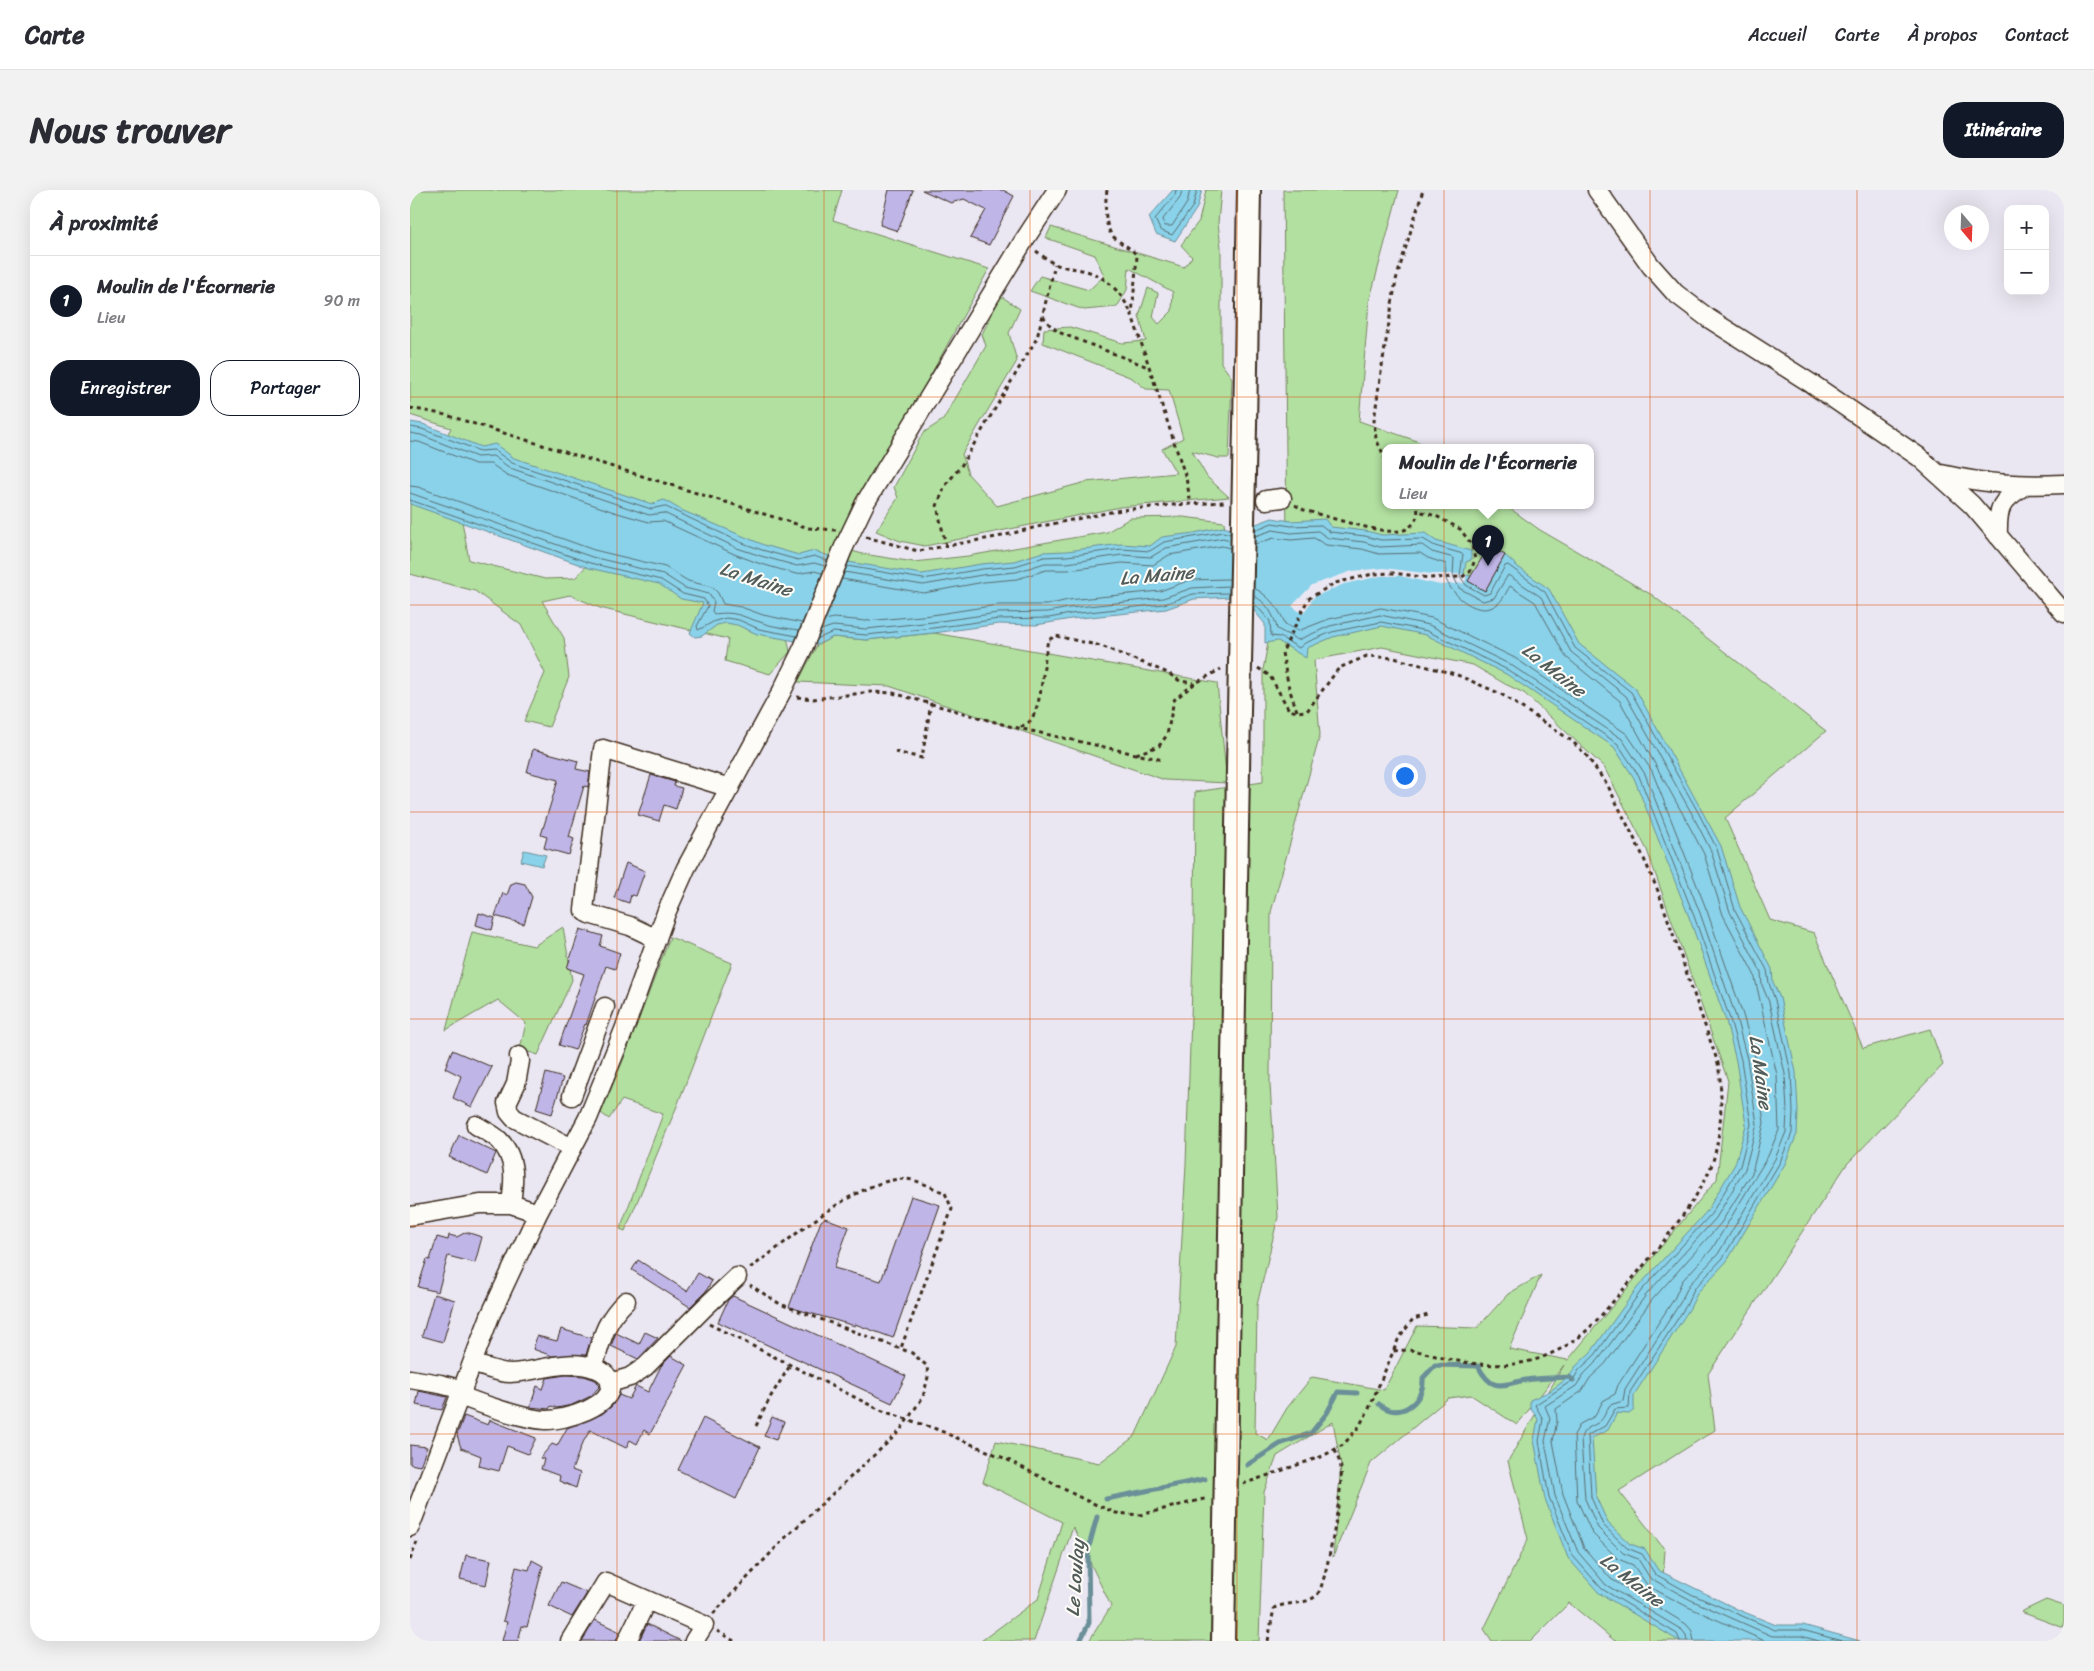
<!DOCTYPE html>
<html lang="fr">
<meta charset="utf-8">
<style>
:root{--surface:#fff;--page:#f2f2f3;--text:#2b2b33;--muted:#7c7c81;--line:#e1e1e2;--accent:#111827}
body{margin:0;font-family:Sriracha,sans-serif;background:var(--page);color:var(--text)}
.controls{position:absolute;right:15px;top:15px;display:grid;overflow:hidden;border-radius:10px;box-shadow:0 5px 20px #0002}
.controls button{width:45px;height:45px;display:grid;place-items:center;padding:0;border:0;border-bottom:1px solid var(--line);background:var(--surface);color:var(--text);font:25px sans-serif}
.compass{position:absolute;left:1534px;top:15px;width:45px;height:45px;border-radius:50%;background:var(--surface);box-shadow:0 5px 20px #0002;rotate:161deg}
.you{position:absolute;left:994px;top:585px;width:18px;height:18px;margin:-12px;border:4px solid #fff;border-radius:50%;background:#1a73e8;box-shadow:0 0 0 8px #1a73e833}
.badge{display:grid;place-items:center;width:32px;height:32px;border-radius:50%;background:var(--accent);color:#fff;font-size:16px;font-weight:700}
.pin{position:absolute;translate:-50% -41px;filter:drop-shadow(0 1px 2px #0008)}
.pin::after{content:'';position:absolute;top:26px;width:18px;height:15px;background:inherit;clip-path:polygon(0 0,100% 0,50% 100%)}
.popup{position:absolute;left:972px;top:254px;width:212px;height:65px;box-sizing:border-box;display:grid;place-content:center;border-radius:10px;background:var(--surface);filter:drop-shadow(0 1px 4px #0005);font-size:16px;white-space:nowrap;color:var(--muted)}
.popup b{font-size:19px;color:var(--text)}
.popup::after{content:'';position:absolute;left:50%;top:100%;margin-left:-10px;border:10px solid transparent;border-top-color:var(--surface)}
.list{margin:0;padding:0;list-style:none}
h2{display:flex;justify-content:space-between;align-items:center;height:65px;margin:0;padding:0 20px;font-size:21px}
h2 small{font-size:16px;font-weight:400;color:var(--muted)}
.list li{display:grid;grid-template-columns:32px 1fr auto;gap:15px;align-items:center;box-sizing:border-box;height:90px;padding:0 20px;border-top:1px solid var(--line)}
.list b{display:block;font-size:19px;white-space:nowrap}
.list p{margin:0;font-size:16px;white-space:nowrap;color:var(--muted)}
.list em{font-size:16px;font-style:normal;color:var(--muted)}
.actions{display:flex;gap:10px;padding:15px 20px}
.actions a{flex:1;padding:11px 0;border:1px solid var(--accent);border-radius:20px;text-align:center;font-size:18px;color:var(--accent)}
.actions .main{background:var(--accent);color:#fff}
.map{position:relative;flex:none;width:1654px;height:1451px;overflow:hidden;border-radius:20px}
header{display:flex;align-items:center;gap:30px;box-sizing:border-box;height:70px;padding:0 25px;background:var(--surface);border-bottom:1px solid var(--line)}
header strong{font-size:24px}
nav{display:flex;gap:28px;margin-inline-start:auto;font-size:18px}
.intro{display:flex;align-items:center;justify-content:space-between;box-sizing:border-box;height:120px;padding:0 30px}
h1{margin:0;font-size:35px}
.button{padding:12px 22px;border-radius:20px;background:var(--accent);color:#fff;font-size:18px;font-weight:700}
main{display:flex;gap:30px;padding:0 30px}
aside{flex:1;background:var(--surface);border-radius:20px;box-shadow:0 5px 20px #0002}
.map>svg:first-child{display:block}
.green{fill:#b2e0a0;stroke:#76855f;fill-rule:evenodd}
.water{fill:#89d2ea;stroke:#6a8f98}
.pier{fill:#eae7f2}
.lines{fill:none;stroke-linecap:round;stroke-linejoin:round}
.shore{stroke:#5a6d70;stroke-width:1}
.stream{stroke:#6a8f98;stroke-width:5}
.building{fill:#bfb5e7;stroke:#3b2a1e}
.minor-casing{stroke:#3b2a1e;stroke-width:21}
.major-casing{stroke:#3b2a1e;stroke-width:26}
.path{stroke:#3b2a1e;stroke-width:3;stroke-dasharray:4 4;stroke-linecap:butt}
.minor{stroke:#fdfcf7;stroke-width:18}
.major{stroke:#fdfcf7;stroke-width:22}
.major-bridge-casing{stroke:#3b2a1e;stroke-width:26;stroke-linecap:butt}
.major-bridge{stroke:#fdfcf7;stroke-width:22}
.grid{fill:none;stroke:#df570d;stroke-width:1;stroke-opacity:0.55}
.labels{text-anchor:middle;dominant-baseline:central;stroke-width:4;stroke-linejoin:round;paint-order:stroke}
.water-label{font-size:19px;font-style:italic;fill:#525c5b;stroke:#fdfcf7}
</style>
<header>
<strong>Carte</strong>
<nav><a>Accueil</a><a>Carte</a><a>À propos</a><a>Contact</a></nav>
</header>
<div class="intro"><h1>Nous trouver</h1><a class="button">Itinéraire</a></div>
<main>
<aside>
<h2>À proximité<small></small></h2>
<ul class="list">
<li><span class="badge">1</span><div><b>Moulin de l'Écornerie</b><p>Lieu</p></div><em>90 m</em></li>
</ul>
<div class="actions"><a class="main">Enregistrer</a><a>Partager</a></div>
</aside>
<div class="map">
<svg width="1654" height="1451" viewBox="0 0 1654 1451">
<rect width="100%" height="100%" fill="#eae7f2"/>
<filter id="ink" filterUnits="userSpaceOnUse"><feTurbulence type="fractalNoise" baseFrequency=".02" numOctaves="2"/><feDisplacementMap in="SourceGraphic" scale="10" xChannelSelector="R" yChannelSelector="G"/><feConvolveMatrix kernelMatrix="1 2 1 2 8 2 1 2 1" color-interpolation-filters="sRGB"/></filter>
<g filter="url(#ink)">
<path class="green" d="M0,0H432L423,30L579,79L426,357L453,364L504,372L558,366L697,342L720,328L773,327L814,332L816,347L528,389L401,376L34,251L41,238L0,225Z
M796,0H811L808,33L811,57V173L822,188L819,268H808L782,261L797,287L819,307L710,317L515,356L490,351L466,341L488,308L484,297L513,243L533,230L576,156L572,144L591,106L610,119L599,143L607,171L552,264L558,284L587,316L676,292L766,283L752,259L773,248L759,200L736,199L722,188L633,153L634,139L660,137L712,153L736,151L729,126L738,98L748,103L743,127L749,134L762,121L763,102L719,78L717,100L707,117L674,120L620,101L630,86L679,100L694,86L685,65L636,48L641,37L774,77L782,67L771,55L789,31Z
M873,0H989L959,112L949,231L1007,251L1016,257H976V315H1095L1130,340L1242,405L1416,541L1315,628L1360,730L1404,743L1453,858L1520,839L1533,875L1437,974L1298,1184L1305,1240L1209,1301L1255,1360L1250,1430L1310,1451H1205L1159,1413L1121,1451H1082L1074,1439L1118,1349L1098,1271L1154,1175L1107,1235L1061,1205L1038,1208L1035,1211L961,1273L923,1367L931,1275L923,1232L867,1266L854,1302L849,1451H679L701,1416L663,1337L624,1451H571L628,1409L652,1332L573,1292L586,1251L689,1273L725,1246L766,1157L776,974L784,738L785,602L853,592V480L877,349ZM972,457L1063,475L1095,494L1114,503L1194,577L1237,660L1318,891L1307,989L1158,1170L1099,1159L1131,1085L1098,1104L1067,1138L1007,1136L974,1200L902,1187L877,1218L858,1250L845,1243L847,1115L868,1027L860,894L861,722L910,545L904,470Z
M0,307L50,320L59,370L135,389L165,388L183,369L372,420L380,462L360,484L315,471L318,449L190,418L160,405L132,411L154,448L159,487L139,537L114,531L135,483L111,435L65,401L0,384Z
M524,443L807,493L817,593L755,590L479,496L388,492L407,455L423,447L456,450Z
M153,737L162,790L128,865L110,859L116,833L88,810L36,840L62,742L124,756Z
M260,747L322,773L267,916L215,1041L210,1039L253,924L212,910L199,929L191,923L216,863Z
M1636,1410L1654,1416V1438L1611,1422Z"/>
<path class="water" d="M763,0H792L787,18L765,51L746,44L739,27Z
M0,232L13,234L71,257L85,254L104,268L242,314L254,310L271,320L354,355L389,365L404,361L438,372L512,384L571,374L604,371L633,362L657,361L711,354L740,356L752,347L784,343L813,337L828,341L862,328L881,331L915,329L921,337L956,341L972,345L1015,343L1026,351L1061,361V370L1056,372L1054,384L1061,386L1058,391L1075,401L1095,365L1108,377L1139,399L1169,454L1225,498L1311,656L1330,717L1362,779L1363,792L1370,808L1386,882L1388,921L1387,944L1375,974L1317,1071L1288,1102L1280,1118L1224,1205V1220L1219,1224L1207,1223L1198,1240L1182,1248L1186,1307L1198,1333L1220,1354L1235,1359L1248,1380L1329,1420L1366,1435H1393L1450,1451H1269L1189,1403L1158,1368L1135,1309L1124,1250L1128,1229L1120,1218V1210L1140,1201L1159,1187L1165,1177L1181,1162L1227,1098L1297,1021L1325,974L1336,935L1326,871L1316,831L1279,727L1224,588L1204,557L1096,484L1016,445L972,436L923,447L897,458L896,468L868,451L855,453V434L842,418L819,407L784,409L756,419L661,429L626,435L589,434L524,443L456,450L423,447L407,455L347,444L327,435L316,433L307,435L292,446L285,447L280,443L293,413L271,409L249,394L179,378L0,314Z
M114,660L136,665L132,676L111,671Z"/>
<path class="pier" d="M974,378L1022,384H1057L1055,393L1030,395L990,386H971L934,394L904,407L893,424L882,416L902,395L942,381Z"/>
<g class="lines">
<path class="shore" d="M766,0L765,5L745,29L750,40L762,45L783,16L787,0
M772,0L770,8L753,29L755,36H762L777,13L780,0
M0,237L12,239L70,261L84,260L102,273L241,319L254,316L330,352L352,360L388,370L404,366L418,371
M0,243L11,245L67,267L83,266L100,278L239,325L254,323L327,358L351,366L387,376L404,373L415,376
M0,251L9,252L65,274H81L97,285L204,322L239,332L253,331L324,364L348,373L386,384L404,381L412,383
M0,296L8,297L184,360L255,377L278,391L302,397L308,403L313,414L331,417L353,425L392,433
M0,303L182,367L253,384L275,398L299,404L304,412L302,421L304,424C326,421 330,426 350,432C362,437 377,438 389,440
M0,310L180,373L251,390L273,404L294,409L298,416L287,436L288,440L305,431L316,428L329,430L349,439L387,446
M845,340L862,333L881,336L911,335L920,342L955,346L971,350L1013,349L1025,356L1053,364L1050,386L1056,395L1074,405L1080,403L1095,376L1098,375L1135,402L1165,458L1221,502L1288,622L1307,659L1325,720L1357,780L1359,793L1365,810L1381,883L1383,921L1382,943L1370,972L1313,1068L1284,1099L1276,1116L1220,1202L1219,1218L1205,1219L1195,1236L1178,1245L1181,1307L1193,1335L1217,1358L1232,1364L1245,1384L1283,1405L1365,1440H1392L1432,1451
M845,346L863,340L881,343L908,341L918,348L954,352L970,357L1012,355L1022,362L1044,368L1043,385L1049,398L1073,411L1084,408L1098,385L1131,407L1161,462L1216,506L1282,624L1301,661L1320,722L1351,782L1352,795L1359,812L1375,884L1377,921L1376,942L1365,969L1308,1064L1279,1095L1270,1113L1215,1199L1213,1211L1200,1215C1196,1220 1194,1229 1189,1232C1181,1238 1173,1237 1171,1249L1175,1309L1188,1338L1213,1363L1228,1369L1240,1388L1281,1410L1362,1446H1391L1409,1451
M845,354L864,348L881,350L904,348L916,355L952,359L969,364L1010,363L1018,368L1036,374C1036,379 1035,384 1036,389C1042,406 1069,428 1086,415C1093,411 1096,402 1100,396L1125,412L1156,467L1210,511L1275,628L1294,664L1313,725L1344,784L1367,885L1369,940L1358,966L1302,1059L1272,1091L1264,1109L1208,1195L1205,1204L1193,1211L1185,1226L1170,1234L1164,1245L1167,1310L1182,1343L1208,1369L1223,1375L1238,1396L1278,1417L1355,1451
M437,376L513,389L572,379L605,376L634,367L657,366L712,359L740,361L754,352L813,342L820,344
M434,382L513,395L572,385L606,382L635,373H657L712,365L741,367L756,358L813,348L820,350
M432,389L514,403L574,392L607,389L636,380H658L712,373L743,375L759,365L812,356L820,358
M844,398C858,405 870,419 875,434L888,441L919,429L971,418L1022,428L1105,468L1217,544L1242,581L1297,721L1333,825L1345,867L1354,933L1342,983L1311,1033L1242,1110L1195,1174L1180,1188L1172,1201L1146,1219L1147,1231L1143,1251L1153,1304L1174,1358L1201,1389L1276,1434L1282,1441L1284,1451
M844,406C857,412 865,427 867,439L888,450L920,436L970,425L1019,435L1101,475L1212,549L1235,584L1290,723L1326,827L1337,869L1347,934L1335,979L1306,1028L1236,1105L1189,1169L1174,1184L1166,1196L1135,1216L1140,1228L1135,1251L1145,1306L1168,1362L1196,1395L1272,1440L1276,1445L1277,1451
M844,413L860,431L861,446L870,447L889,458L895,453L922,442L971,432L1017,441L1098,480L1208,554L1229,586L1284,726L1320,829L1331,870L1341,934L1330,976L1301,1024L1231,1101L1185,1165L1169,1180L1163,1190L1125,1215L1133,1229L1129,1251L1139,1307L1163,1366L1192,1399L1267,1444L1270,1451
M415,430L424,428L456,431L522,425L587,415H637L658,410L750,401L780,390L819,389
M411,440L423,436L456,439L523,432L588,423L638,422L659,418L753,408L782,398L819,396
M407,449L423,442L456,445L523,438L589,429L639,428L660,424L754,414L783,404L819,403"/>
<path class="stream" d="M969,1214C989,1232 1015,1211 1013,1188L1025,1175L1068,1176C1083,1204 1092,1194 1116,1190C1130,1188 1145,1188 1159,1187L1163,1190
M837,1275L870,1254L901,1243L917,1223L928,1202L947,1203
M696,1309L795,1289
M670,1451L679,1433L678,1360L687,1327"/>
</g>
<path class="building" d="M479,0H503L488,41L470,35Z
M512,0H593L604,6L579,55L560,48L576,20L554,9L541,13Z
M1079,356L1095,365L1075,401L1058,391Z
M123,559L168,571L166,579L180,582L178,597L174,596L159,647L164,649L159,665L134,658L137,647L131,645L148,590L117,582Z
M241,585L265,592L264,596L272,598L266,619L254,615L249,631L228,625Z
M216,673L235,681L226,706L221,705L219,713L204,708Z
M106,692L115,694L122,707L114,734L85,726L93,703L97,705L101,694Z
M69,723L85,728L82,740L66,735Z
M170,739L193,746L190,756L210,763L205,779L196,776L176,835L175,834L165,860L149,855L174,784L157,778Z
M42,860L82,877L62,917L43,908L51,886L35,878Z
M136,883L153,888L142,924L126,919Z
M49,945L86,963L77,985L39,967Z
M501,1006L530,1015L483,1148L445,1134V1136L379,1117L411,1031L415,1028L439,1037L424,1078L471,1091Z
M56,1042L72,1047L65,1073L38,1066L28,1102L8,1097L17,1069L20,1070L27,1047L38,1050L39,1045L47,1047Z
M228,1070L277,1101L288,1083L302,1091L296,1101L280,1117L222,1080Z
M24,1104L45,1110L33,1152L12,1146Z
M323,1106L496,1186L482,1213L308,1132L318,1110Z
M151,1139L181,1148L176,1165L142,1166L123,1159L127,1146L147,1151Z
M235,1142L248,1148L228,1169L201,1156L206,1143L229,1154Z
M261,1166L277,1175L240,1244L234,1240L227,1254L220,1250L216,1258L180,1240L171,1256L162,1280L170,1283L166,1298L149,1291L150,1286L131,1279L134,1269L130,1268L142,1254L147,1256L157,1238L192,1224L202,1216L209,1205L219,1209L226,1196L238,1202L251,1176Z
M155,1185L174,1186L183,1189L187,1191L189,1197L181,1206L162,1215L147,1218L141,1216L139,1219L120,1217L127,1196L133,1199L137,1188Z
M9,1201L37,1207L32,1220L6,1215Z
M54,1226L78,1235L80,1230L126,1248L118,1264L97,1256L89,1281L69,1276L71,1266L51,1258L47,1245Z
M362,1227L374,1232L366,1250L354,1246Z
M293,1228L350,1257L326,1309L268,1280Z
M0,1255L17,1257L10,1276L0,1274Z
M56,1365L81,1370L76,1395L50,1389Z
M122,1370L133,1376L117,1437L112,1436L108,1451H92L97,1432L93,1431L106,1377L119,1380Z
M151,1392L177,1403L162,1427L139,1416Z
M185,1430L210,1442L206,1451H172Z
M237,1434L271,1451H229Z"/>
<g class="lines">
<g class="minor-casing">
<path id="minor" d="M1187,0L1241,76L1265,103L1298,128L1402,194L1509,267L1562,315L1654,423
M1531,284C1575,294 1609,296 1654,294
M856,310L872,308
M1588,346C1587,318 1590,311 1614,296
M247,749L220,736L179,724L174,720L193,559L320,598
M109,866L110,871L106,894L97,913L99,922L104,928L162,958
M162,906L195,817
M66,935C73,940 83,944 89,950C107,968 104,992 101,1014
M0,1026L70,1014H101L128,1023
M183,1178C192,1149 194,1132 216,1111
M0,1189L30,1194L53,1200
M200,1193L220,1187L235,1177L295,1117L327,1087
M50,1206C71,1214 114,1229 135,1230C153,1231 206,1216 200,1192C198,1186 193,1181 187,1179C158,1167 129,1182 100,1183C88,1183 74,1176 63,1174
M0,1337L80,1126L128,1023L178,928L214,840L256,723L276,678L372,501L393,458L433,359L455,313L613,52L647,0
M160,1451L196,1392L294,1435L284,1451
M217,1451L237,1410"/>
</g>
<g class="major-casing">
<path id="major" d="M835,236L839,0
M813,1451L829,521"/>
</g>
<path class="path" d="M697,0C695,14 693,40 706,49C713,55 722,58 727,66L722,125L776,288L781,314
M626,61C632,65 638,71 645,74C654,78 666,78 676,81C698,87 713,105 722,125
M633,126L639,134L648,142L738,177
M0,218L36,225L399,338L426,340
M976,270L966,249L964,231L970,188L986,90L1013,0
M885,315L894,320C916,326 970,344 990,341C1003,339 1010,327 1007,315
M456,347L508,361L592,346L627,337L711,320L763,315L815,312
M536,356L527,316L535,296L551,276L627,148L645,74
M848,478L860,486L879,520L887,522L897,521L929,478L957,466L984,468L1045,484L1091,504L1162,551L1176,565L1198,596L1231,662L1248,701L1308,873C1313,905 1312,940 1303,971C1290,1011 1240,1068 1212,1101C1200,1115 1188,1130 1174,1143C1160,1155 1141,1165 1124,1170C1096,1178 1066,1175 1038,1169C1013,1164 1010,1158 983,1161
M387,507L403,509L461,502L483,503L599,536L753,570
M887,521L879,498L872,463L898,409L925,393L963,384L983,383L1020,388L1052,387L1060,382L1065,370L1062,355L1050,339L1026,326L1009,321
M611,537C614,535 618,533 620,531C633,514 633,472 638,450L646,446L691,456L758,483L770,491L784,493
M485,562L512,568L521,513
M726,564L749,556L757,545L764,510L784,494L811,479
M340,1078C379,1052 447,988 495,989C506,989 525,999 535,1003L542,1019L491,1158
M299,1134L470,1220L526,1239L596,1269L675,1310L706,1323L730,1325L798,1308
M346,1236L361,1206L381,1174
M833,1294L913,1266L933,1255L948,1238L958,1221L988,1150L1003,1129L1018,1125
M0,1370L7,1352
M303,1424L376,1347L489,1242L513,1207L518,1187L517,1176L502,1163L370,1114L340,1095
M307,1441L324,1451
M858,1451L864,1418C879,1411 895,1416 907,1405C916,1397 934,1292 931,1278C930,1272 927,1265 925,1260"/>
<use href="#minor" class="minor"/>
<use href="#major" class="major"/>
<g class="major-bridge-casing">
<path id="major-bridge" d="M829,521L835,236"/>
</g>
<use href="#major-bridge" class="major-bridge"/>
</g>
</g>
<path class="grid" d="M207,0V1451M414,0V1451M620,0V1451M827,0V1451M1034,0V1451M1240,0V1451M1447,0V1451M0,207H1654M0,415H1654M0,622H1654M0,829H1654M0,1036H1654M0,1244H1654"/>
<g class="labels">
<g class="water-label">
<text transform="translate(747 385) rotate(-5)">La Maine</text>
<text transform="translate(346 389) rotate(18)">La Maine</text>
<text transform="translate(1144 480) rotate(38)">La Maine</text>
<text transform="translate(1351 882) rotate(82)">La Maine</text>
<text transform="translate(665 1388) rotate(-86)">Le Loulay</text>
<text transform="translate(1222 1390) rotate(38)">La Maine</text>
</g>
</g>
</svg>
<div class="controls">
<button>+</button>
<button>−</button>
</div>
<svg class="compass" viewBox="-18 -18 36 36"><path d="M0-13l5 13h-10z" fill="#e53935"/><path d="M0 13l5-13h-10z" fill="#7c7c81"/></svg>
<div class="you"></div>
<div class="pin badge" style="left:1078px;top:376px">1</div>
<div class="popup"><b>Moulin de l'Écornerie</b>Lieu</div>
</div>
</main>
